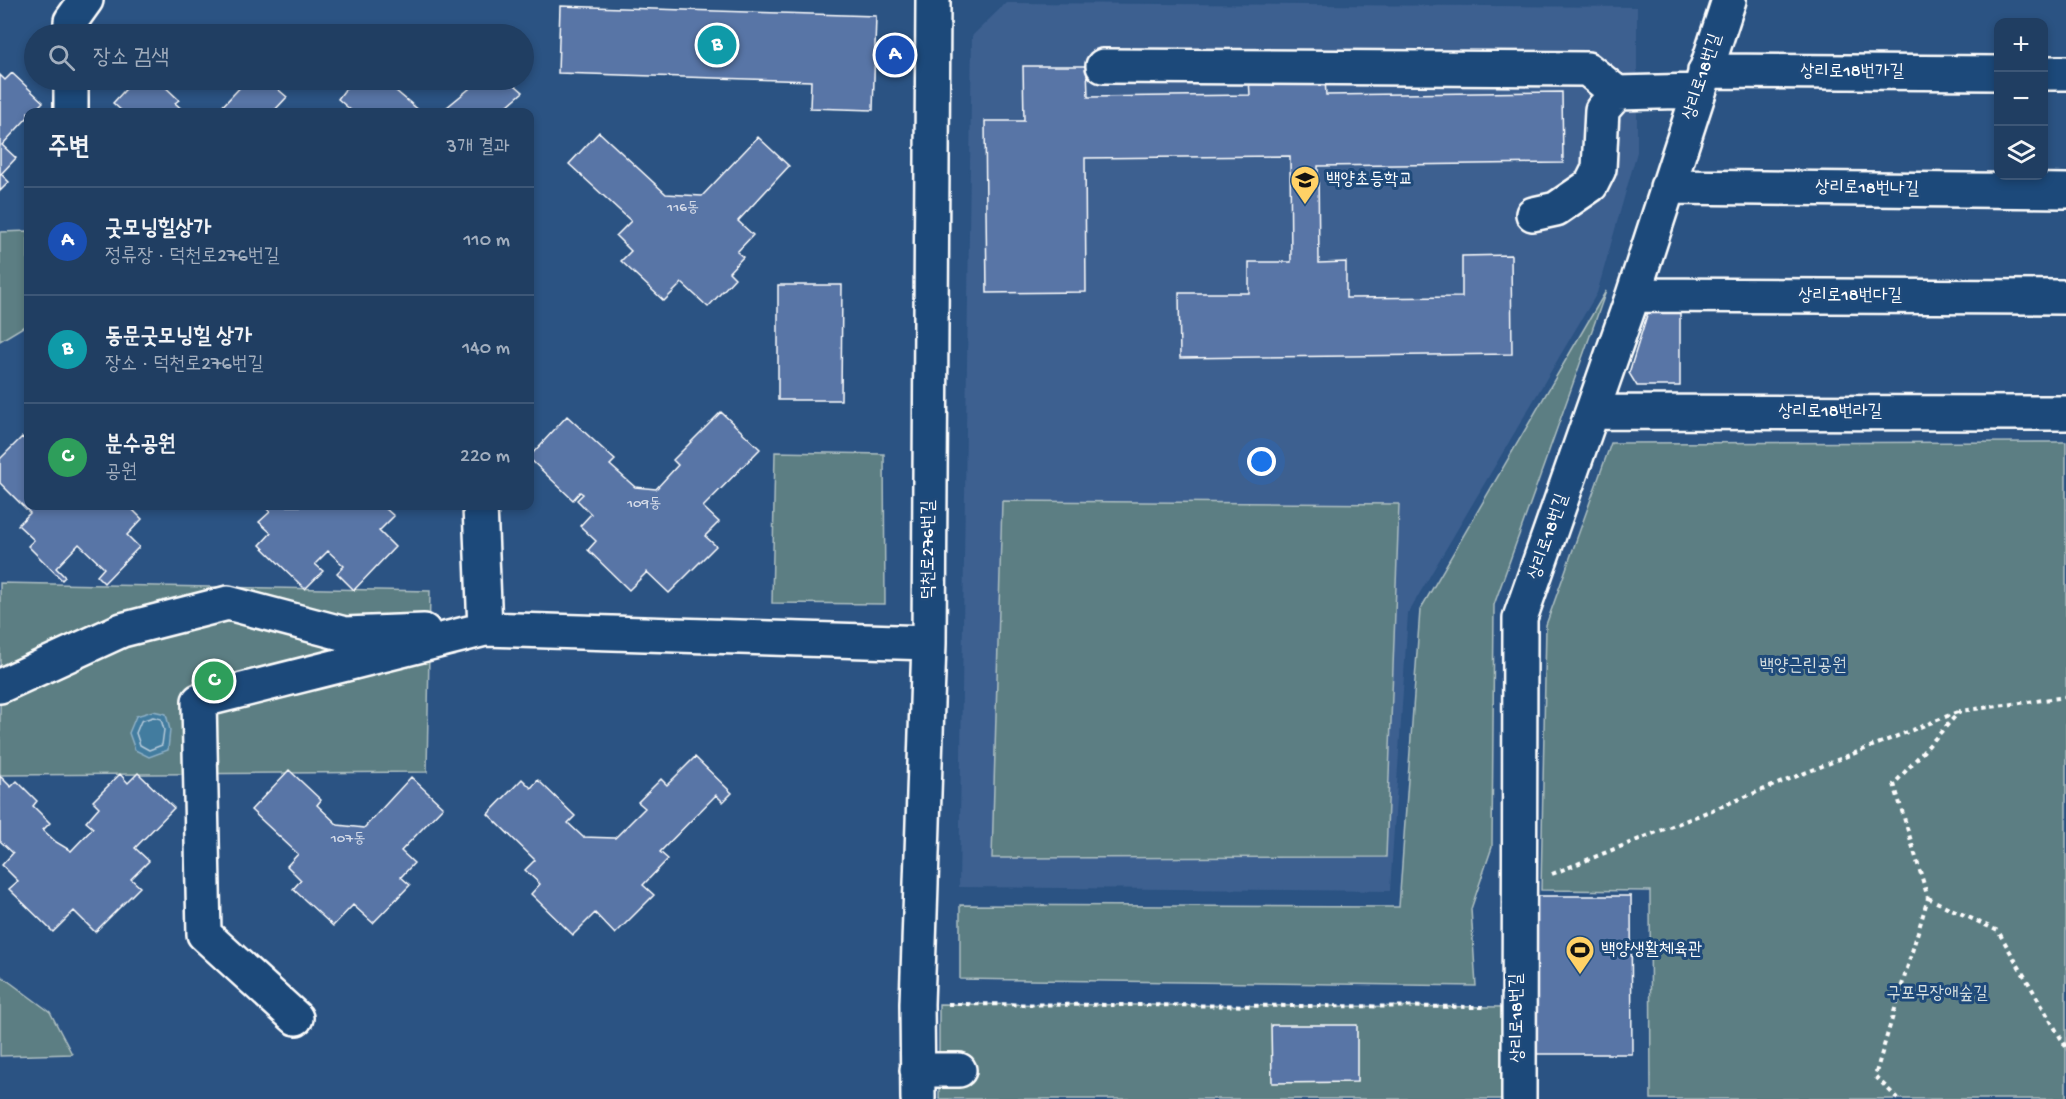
<!DOCTYPE html>
<html lang="ko">
<meta charset="utf-8">
<style>
:root{--surface:#203e62;--page:#2d496b;--text:#f1f3f6;--muted:#a2aebe;--line:#3d5777;--accent:#ffd166}
body{margin:0;font-family:"Gochi Hand","Poor Story",sans-serif;background:var(--page);color:var(--text)}
.controls{position:absolute;right:18px;top:18px;display:grid;overflow:hidden;border-radius:12px;box-shadow:0 3px 9px #0003}
.controls button{width:54px;height:54px;display:grid;place-items:center;padding:0;border:0;border-bottom:2px solid var(--line);background:var(--surface);color:var(--text);font:30px sans-serif}
.you{position:absolute;left:1262px;top:462px;width:21px;height:21px;margin:-15px;border:4px solid #fff;border-radius:50%;background:#1a73e8;box-shadow:0 0 0 9px #1a73e833}
.badge{display:grid;place-items:center;width:39px;height:39px;border-radius:50%;background:var(--accent);color:#fff;font-size:20px;font-weight:700}
.pin{position:absolute;translate:-50% -50%;border:3px solid #fff;box-shadow:0 2px 6px #0006}
.list{margin:0;padding:0;list-style:none}
h2{display:flex;justify-content:space-between;align-items:center;height:78px;margin:0;padding:0 24px;font-size:26px}
h2 small{font-size:20px;font-weight:400;color:var(--muted)}
.list li{display:grid;grid-template-columns:39px 1fr auto;gap:18px;align-items:center;box-sizing:border-box;height:108px;padding:0 24px;border-top:2px solid var(--line)}
.list b{display:block;font-size:22px;white-space:nowrap}
.list p{margin:0;font-size:20px;white-space:nowrap;color:var(--muted)}
.list em{font-size:20px;font-style:normal;color:var(--muted)}
.icon{flex:none;width:33px;height:33px;fill:none;stroke:currentColor;stroke-width:2;stroke-linecap:round;stroke-linejoin:round}
.map{position:relative;flex:none;width:2066px;height:1099px;overflow:hidden}
.search{position:absolute;background:var(--surface);box-shadow:0 3px 9px #0003;left:24px;top:24px;width:510px;height:66px;display:flex;align-items:center;gap:15px;box-sizing:border-box;padding:0 21px;border-radius:33px;color:var(--muted);font-size:22px}
.panel{position:absolute;background:var(--surface);box-shadow:0 3px 9px #0003;left:24px;top:108px;width:510px;height:402px;border-radius:12px}
.map>svg:first-child{display:block}
.built{fill:#3d6090}
.green{fill:#5b7e83;stroke:#adbec1;stroke-width:1.5}
.water{fill:#437b9f;stroke:#8eb0c5;stroke-width:1.5}
.lines{fill:none;stroke-linecap:round;stroke-linejoin:round}
.shore{stroke:#b4cad9;stroke-width:1.5}
.building{fill:#5975a6;stroke:#fff;stroke-width:1.5}
.minor-casing{stroke:#fff;stroke-width:38}
.path{stroke:#fff;stroke-width:4;stroke-dasharray:4.5 4.5;stroke-linecap:butt}
.minor{stroke:#1f4a7a;stroke-width:33}
.labels{text-anchor:middle;dominant-baseline:central;stroke-width:6;stroke-linejoin:round;paint-order:stroke}
.number-label{font-size:15px;fill:#d6dce9}
.street-label{font-size:18px;fill:#fff;stroke:#1f4a7a}
.poi-label{font-size:18px;fill:#fff;stroke:#1f4a7a;text-anchor:start}
.park-label{font-size:18px;fill:#d6dfe0;stroke:#1f4a7a}
</style>
<div class="map">
<svg width="2066" height="1099" viewBox="0 0 2066 1099">
<rect width="100%" height="100%" fill="#2b5383"/>
<filter id="ink" filterUnits="userSpaceOnUse"><feTurbulence type="fractalNoise" baseFrequency=".0167" numOctaves="2"/><feDisplacementMap in="SourceGraphic" scale="12" xChannelSelector="R" yChannelSelector="G"/><feConvolveMatrix kernelMatrix="1 2 1 2 8 2 1 2 1" color-interpolation-filters="sRGB"/></filter>
<g filter="url(#ink)">
<path class="built" d="M1006,3L1637,7V152L1597,293L1408,613L1390,891L959,887L972,36Z"/>
<path class="green" d="M28,231V324L0,341V232Z
M1606,291L1494,605L1492,847L1471,909L1476,986L960,979V905L1399,907L1420,610Z
M2066,442V1099H1651L1650,891L1541,890L1546,625L1611,443Z
M775,452L884,454L885,604L772,603Z
M1002,501L1399,504L1386,857L992,858Z
M0,583L430,591L427,772L0,775Z
M0,975L50,1012L72,1054L0,1056Z
M939,1004L1518,1007L1519,1099H939Z"/>
<path class="water" d="M153,711L166,714L170,730L168,750L149,757L135,750L129,733L136,716Z"/>
<g class="lines">
<path class="shore" d="M153,717L161,719L164,730L162,745L149,750L140,745L136,733L141,721Z"/>
</g>
<path class="building" d="M560,6L876,16L873,110L810,108L811,81L558,73Z
M1023,66H1087L1088,97L1250,95L1249,79L1325,78L1326,95L1562,92L1563,163L1318,166L1319,263L1346,262V298L1462,297V256L1511,255L1512,354L1180,358L1179,293H1249V262H1291L1290,156L1085,158L1086,292L987,293L985,121H1024Z
M12,73L43,102L33,112H28V117L2,145L16,158L1,174L9,182L0,191V75L5,80Z
M134,80H147L155,87L160,82L179,100L175,103L185,112H123L113,103Z
M247,80H253L261,86L267,80L287,97L273,112H217Z
M352,80H383L421,112H353L338,99Z
M480,80H509L523,92L500,112H441Z
M599,132L666,194L702,196L758,137L789,166L738,221L753,235L737,252L743,257L729,272L735,278L708,307L682,283L664,301L621,261L631,251L616,236L631,221L569,164Z
M778,285H842L841,400H778Z
M1648,312H1680V386H1637L1629,373Z
M721,412L760,449L703,507L719,522L705,536L716,546L669,593L647,572L629,590L588,550L596,541L580,526L591,514L577,500L583,494L580,492L573,500L530,459V456L567,416L615,460L610,465L635,487L656,489L678,465L673,460Z
M22,437L28,443V506H135L132,509L142,519L127,535L139,547L104,583L97,576L104,568L79,544L56,568L65,577L62,580L28,546L34,540L18,525L30,513L0,483V459Z
M264,506H389L386,509L394,516L379,531L395,547L354,590L337,573L344,566L328,551L315,564L323,571L305,589L260,545L271,533L259,522L270,512Z
M695,757L732,793L723,802L716,795L660,852L668,859L643,885L654,895L615,934L595,913L573,935L531,894L540,884L525,870L535,860L488,814L522,779L531,788L538,780L575,816L568,823L583,837L615,838L645,808L638,802L661,779L667,785Z
M289,770L321,800L317,805L338,825L364,828L411,777L443,807L401,851L414,863L401,877L410,885L373,923L353,905L333,926L293,889L301,880L287,866L298,854L251,810Z
M138,773L174,808L135,848L149,861L131,879L140,887L95,932L74,911L53,932L9,889L18,881L2,865L13,853L0,841V776L11,787L17,781L37,801L33,806L50,823L43,830L56,842L71,851L93,828L86,822L99,807L93,801L120,774L128,783Z
M1528,896H1631L1632,1054H1529Z
M1271,1025H1357V1082L1272,1083Z"/>
<g class="lines">
<g class="minor-casing">
<path id="minor" d="M71,34V21L86,0
M1103,66L1587,69L1617,93L1699,91
M1705,71L1998,73
M2044,73H2066
M71,112V80
M1667,187L2066,191
M1533,214L1556,209L1591,185L1599,169L1602,110L1617,93
M1633,295L2066,297
M1593,412L2066,413
M480,506L485,629L929,643
M0,686L122,630L228,603L345,634L424,631
M296,1018L204,934L199,701L485,629
M917,1070H959
M918,1099L917,1004L929,643L933,0
M1519,1099L1520,618L1633,295L1729,0"/>
</g>
<path class="path" d="M1552,874L1960,711
M1928,898L1998,931L2066,1047
M948,1004L1486,1007
M1898,1099L1875,1076L1928,898L1894,784L1960,711L2066,697"/>
<use href="#minor" class="minor"/>
</g>
</g>
<defs>
<g id="school-pin" transform="scale(1.5)"><path d="M0 17L-7.5 6A9.5 9.5 0 1 1 7.5 6Z" fill="#ffd166" stroke="#1f4a7a"/><path d="M0-5L7-2L0 1L-7-2ZM-4 1L0 2.5L4 1V4Q0 6-4 4Z" fill="#111"/></g>
<g id="stadium-pin" transform="scale(1.5)"><path d="M0 17L-7.5 6A9.5 9.5 0 1 1 7.5 6Z" fill="#ffd166" stroke="#1f4a7a"/><path d="M0-5a6.5 5 0 1 0 0 10a6.5 5 0 1 0 0-10ZM-3.5-1.8h7v3.6h-7Z" fill="#111"/></g>
</defs>
<g fill-rule="evenodd">
<use href="#school-pin" x="1305" y="180"/>
<use href="#stadium-pin" x="1580" y="950"/>
</g>
<g class="labels">
<g class="number-label">
<text x="683" y="208">116동</text>
<text x="644" y="504">109동</text>
<text x="348" y="839">107동</text>
</g>
<g class="street-label">
<text x="1852" y="72">상리로18번가길</text>
<text transform="translate(1703 77) rotate(-72)">상리로18번길</text>
<text transform="translate(1867 189) rotate(1)">상리로18번나길</text>
<text x="1850" y="296">상리로18번다길</text>
<text x="1830" y="412">상리로18번라길</text>
<text transform="translate(1549 537) rotate(-71)">상리로18번길</text>
<text transform="translate(929 550) rotate(-90)">덕천로276번길</text>
<text transform="translate(1518 1018) rotate(-91)">상리로18번길</text>
</g>
<g class="poi-label">
<text x="1326" y="180">백양초등학교</text>
<text x="1601" y="950">백양생활체육관</text>
</g>
<g class="park-label">
<text x="1803" y="666">백양근린공원</text>
<text x="1937" y="994">구포무장애숲길</text>
</g>
</g>
</svg>
<div class="controls">
<button>+</button>
<button>−</button>
<button><svg class="icon" aria-label="layers" viewBox="0 0 24 24"><path d="M12 4l9 5-9 5-9-5zM3 14l9 5 9-5"/></svg></button>
</div>
<div class="you"></div>
<div class="pin badge" style="left:895px;top:55px;background:#1a4fb4">A</div>
<div class="pin badge" style="left:717px;top:45px;background:#0f9aa8">B</div>
<div class="pin badge" style="left:214px;top:681px;background:#2e9e5b">C</div>
<div class="search"><svg class="icon" aria-label="search" viewBox="0 0 24 24"><circle cx="10" cy="10" r="6"/><path d="M15 15l6 6"/></svg>장소 검색</div>
<section class="panel">
<h2>주변<small>3개 결과</small></h2>
<ul class="list">
<li><span class="badge" style="background:#1a4fb4">A</span><div><b>굿모닝힐상가</b><p>정류장 · 덕천로276번길</p></div><em>110 m</em></li>
<li><span class="badge" style="background:#0f9aa8">B</span><div><b>동문굿모닝힐 상가</b><p>장소 · 덕천로276번길</p></div><em>140 m</em></li>
<li><span class="badge" style="background:#2e9e5b">C</span><div><b>분수공원</b><p>공원</p></div><em>220 m</em></li>
</ul>
</section>
</div>
